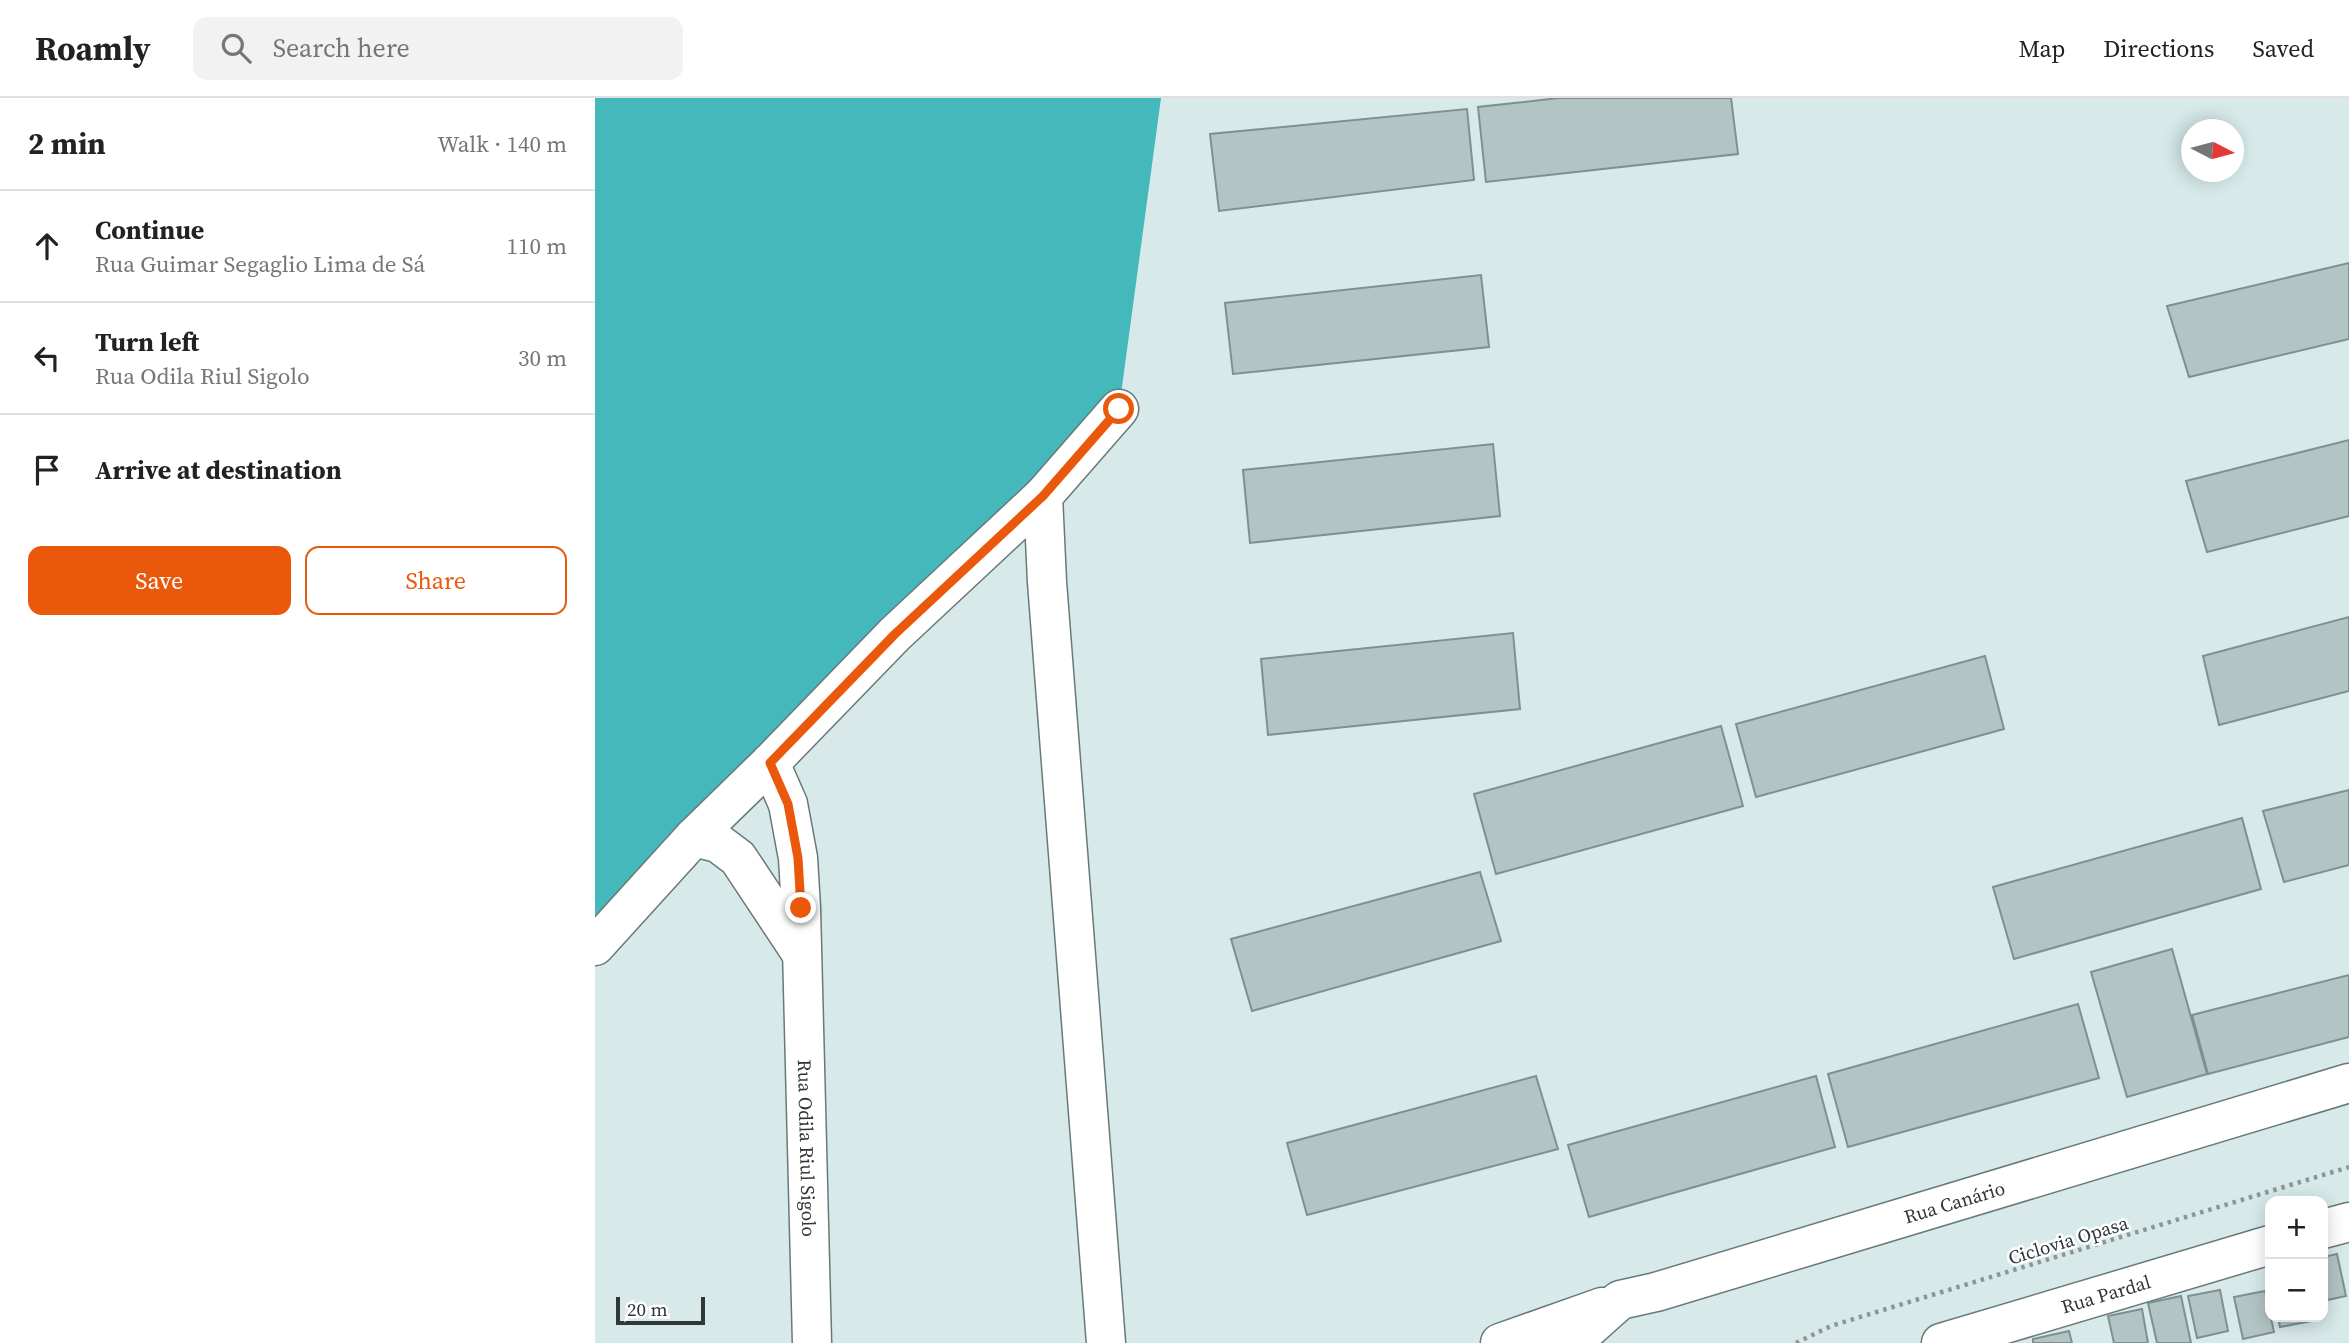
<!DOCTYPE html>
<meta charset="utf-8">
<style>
:root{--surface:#fff;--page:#f2f2f2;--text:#222;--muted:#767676;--line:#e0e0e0;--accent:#ea580c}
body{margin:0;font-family:"Source Serif 4",serif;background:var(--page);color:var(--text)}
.controls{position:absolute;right:21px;bottom:21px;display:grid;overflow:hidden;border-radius:14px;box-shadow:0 4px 18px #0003}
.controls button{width:63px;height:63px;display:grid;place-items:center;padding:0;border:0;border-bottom:2px solid var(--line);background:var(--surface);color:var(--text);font:35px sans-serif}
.compass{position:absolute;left:1586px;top:21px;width:63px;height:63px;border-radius:50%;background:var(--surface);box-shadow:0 4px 18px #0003;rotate:96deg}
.scale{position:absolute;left:21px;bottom:18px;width:89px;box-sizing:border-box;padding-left:7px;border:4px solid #313738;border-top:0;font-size:19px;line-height:24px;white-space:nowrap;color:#313738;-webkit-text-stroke:5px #fff;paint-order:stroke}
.stop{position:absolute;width:21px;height:21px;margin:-16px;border:5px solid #ea580c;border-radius:50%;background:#fff}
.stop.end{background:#ea580c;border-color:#fff;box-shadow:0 2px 7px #0008}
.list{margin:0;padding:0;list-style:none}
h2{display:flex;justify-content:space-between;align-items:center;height:91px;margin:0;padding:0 28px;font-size:30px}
h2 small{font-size:23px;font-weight:400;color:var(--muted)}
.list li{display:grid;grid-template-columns:46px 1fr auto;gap:21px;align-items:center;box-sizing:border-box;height:112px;padding:0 28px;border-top:2px solid var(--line)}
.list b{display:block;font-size:26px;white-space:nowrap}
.list p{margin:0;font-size:23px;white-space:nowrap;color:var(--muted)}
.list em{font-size:23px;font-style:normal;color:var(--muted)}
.actions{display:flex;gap:14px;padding:21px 28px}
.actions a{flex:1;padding:16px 0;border:2px solid var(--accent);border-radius:14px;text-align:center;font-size:24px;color:var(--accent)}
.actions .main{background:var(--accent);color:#fff}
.icon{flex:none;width:38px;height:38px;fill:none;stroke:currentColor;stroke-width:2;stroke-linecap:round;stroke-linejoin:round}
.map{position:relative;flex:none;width:1754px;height:1245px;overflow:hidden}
header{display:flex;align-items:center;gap:42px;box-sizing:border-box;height:98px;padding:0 35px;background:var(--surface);border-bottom:2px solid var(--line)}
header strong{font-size:33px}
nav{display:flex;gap:38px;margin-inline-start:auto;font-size:24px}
.search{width:490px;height:63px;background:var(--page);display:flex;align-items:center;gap:18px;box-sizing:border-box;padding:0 24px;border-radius:14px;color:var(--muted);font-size:26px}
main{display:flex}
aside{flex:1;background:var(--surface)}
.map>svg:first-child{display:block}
.forest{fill:#44b8bb}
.building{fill:#b3c4c5;stroke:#7f9090;stroke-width:2}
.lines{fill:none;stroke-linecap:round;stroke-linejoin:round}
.minor-casing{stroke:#69797a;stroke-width:41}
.path{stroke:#8a9697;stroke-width:4.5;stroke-dasharray:3.5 5;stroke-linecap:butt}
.minor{stroke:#fff;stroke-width:38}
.route{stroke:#ea580c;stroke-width:9}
.labels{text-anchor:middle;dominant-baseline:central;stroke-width:5;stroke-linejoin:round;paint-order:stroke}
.street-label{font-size:19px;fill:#313738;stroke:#fff}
</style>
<header>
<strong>Roamly</strong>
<div class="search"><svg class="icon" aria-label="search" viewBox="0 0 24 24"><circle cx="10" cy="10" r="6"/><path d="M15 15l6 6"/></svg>Search here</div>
<nav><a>Map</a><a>Directions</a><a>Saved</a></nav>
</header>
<main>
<aside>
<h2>2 min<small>Walk · 140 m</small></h2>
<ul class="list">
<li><svg class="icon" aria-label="ahead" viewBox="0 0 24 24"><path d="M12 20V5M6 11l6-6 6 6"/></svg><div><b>Continue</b><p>Rua Guimar Segaglio Lima de Sá</p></div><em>110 m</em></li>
<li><svg class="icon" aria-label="left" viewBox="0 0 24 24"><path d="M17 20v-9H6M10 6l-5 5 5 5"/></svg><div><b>Turn left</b><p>Rua Odila Riul Sigolo</p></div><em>30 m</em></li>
<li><svg class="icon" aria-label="arrive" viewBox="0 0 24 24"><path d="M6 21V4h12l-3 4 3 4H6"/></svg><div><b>Arrive at destination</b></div></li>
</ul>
<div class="actions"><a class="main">Save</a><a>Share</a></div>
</aside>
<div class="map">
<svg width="1754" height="1245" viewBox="0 0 1754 1245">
<rect width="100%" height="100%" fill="#d7e9e9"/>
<path class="forest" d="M0,0H566L524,311L0,851Z"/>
<path class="building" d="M964,0H1136L1143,56L891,84L883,9Z
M872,11L879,82L624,113L615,36Z
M1754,165V241L1594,279L1572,208Z
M886,177L894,249L638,276L630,205Z
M1754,342V418L1612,454L1591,383Z
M898,346L905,418L655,445L648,372Z
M1754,519V593L1624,627L1608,558Z
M918,535L925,611L673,637L666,561Z
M1390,558L1409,631L1161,699L1141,626Z
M1126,628L1148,708L901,776L879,696Z
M1754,692V767L1689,784L1668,713Z
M1647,720L1666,791L1419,861L1398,789Z
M885,774L906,843L657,913L636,841Z
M1577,851L1612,976L1532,999L1496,874Z
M1754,877V939L1613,976L1597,917Z
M1483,906L1504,980L1253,1049L1233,976Z
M941,978L963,1051L712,1117L692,1045Z
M1221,978L1240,1049L994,1119L973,1047Z
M1742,1156L1751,1198L1728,1203V1159Z
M1625,1192L1633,1233L1602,1240L1593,1198Z
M1670,1193L1679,1234L1648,1241L1639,1199Z
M1586,1198L1596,1245H1562L1553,1205Z
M1547,1211L1553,1245H1519L1513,1218Z
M1683,1219H1716L1717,1223L1685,1229Z
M1474,1233L1477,1245H1438V1241Z"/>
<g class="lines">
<g class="minor-casing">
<g id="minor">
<path d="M448,398L452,484L511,1245"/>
<path id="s1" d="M175,665L193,706L203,760L206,810L217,1245"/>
<path d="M99,739L123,745L143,760L206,855"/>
<path d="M0,848L99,739L175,665L300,536L448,398L524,311"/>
<path d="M1728,1131L1754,1124"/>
<path d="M905,1245L1007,1209"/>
<path id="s2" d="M977,1245L1025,1202L1061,1194L1754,985"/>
<path id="s3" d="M1346,1245L1675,1147"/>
</g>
</g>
<path class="path" d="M1201,1245L1236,1228L1754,1069"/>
<use href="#minor" class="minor"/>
</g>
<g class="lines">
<path class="route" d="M206,810L203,760L193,706L175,665L300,536L448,398L524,311"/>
</g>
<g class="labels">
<g class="street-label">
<text stroke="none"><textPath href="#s1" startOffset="390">Rua Odila Riul Sigolo</textPath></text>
<text stroke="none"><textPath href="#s2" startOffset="413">Rua Canário</textPath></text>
<text transform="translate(1473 1142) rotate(-17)">Ciclovia Opasa</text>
<text stroke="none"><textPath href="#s3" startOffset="172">Rua Pardal</textPath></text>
</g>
</g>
</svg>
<div class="controls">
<button>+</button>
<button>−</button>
</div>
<svg class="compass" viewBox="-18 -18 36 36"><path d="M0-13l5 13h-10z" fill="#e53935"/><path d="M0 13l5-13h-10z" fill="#767676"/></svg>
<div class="scale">20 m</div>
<div class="stop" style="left:524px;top:311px"></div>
<div class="stop end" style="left:206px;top:810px"></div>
</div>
</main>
